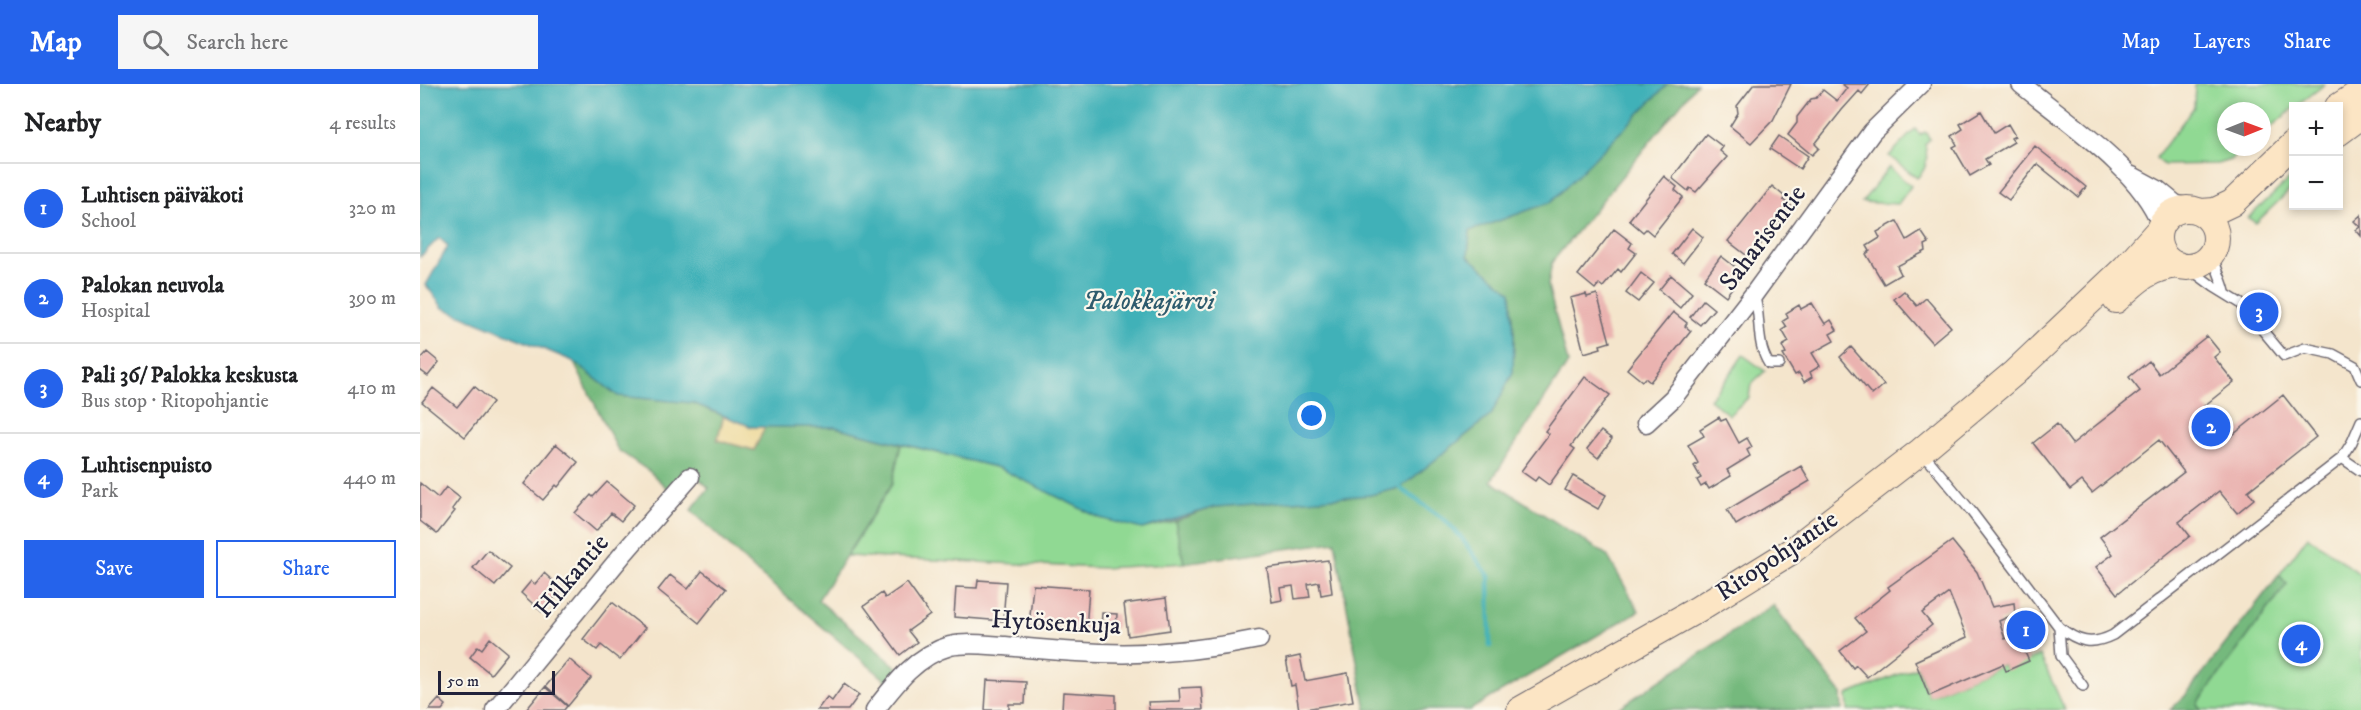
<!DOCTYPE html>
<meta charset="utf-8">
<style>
:root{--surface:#fff;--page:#f6f6f6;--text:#202124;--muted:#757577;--line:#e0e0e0;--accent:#2563eb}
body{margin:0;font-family:"IM FELL DW Pica",serif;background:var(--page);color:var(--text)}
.controls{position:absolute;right:18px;top:18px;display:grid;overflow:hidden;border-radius:0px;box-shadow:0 3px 9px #0003}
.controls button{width:54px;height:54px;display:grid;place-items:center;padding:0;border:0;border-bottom:2px solid var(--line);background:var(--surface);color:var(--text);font:30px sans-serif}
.compass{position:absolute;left:1797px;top:18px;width:54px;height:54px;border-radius:50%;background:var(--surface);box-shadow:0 3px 9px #0003;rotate:89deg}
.scale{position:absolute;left:18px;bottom:15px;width:117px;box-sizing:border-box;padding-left:6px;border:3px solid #22223b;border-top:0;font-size:16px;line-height:21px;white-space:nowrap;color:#22223b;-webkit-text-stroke:4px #fbf7ec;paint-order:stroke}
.you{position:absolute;left:892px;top:332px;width:21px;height:21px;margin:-15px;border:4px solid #fff;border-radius:50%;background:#1a73e8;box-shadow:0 0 0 9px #1a73e833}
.badge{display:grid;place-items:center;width:39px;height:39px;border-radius:50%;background:var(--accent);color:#fff;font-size:20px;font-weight:700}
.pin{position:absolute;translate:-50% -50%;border:3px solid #fff;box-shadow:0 2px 6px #0006}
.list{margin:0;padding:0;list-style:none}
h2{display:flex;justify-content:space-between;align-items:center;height:78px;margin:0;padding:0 24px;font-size:26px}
h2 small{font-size:20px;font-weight:400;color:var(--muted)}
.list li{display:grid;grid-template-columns:39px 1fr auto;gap:18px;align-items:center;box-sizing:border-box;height:90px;padding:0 24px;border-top:2px solid var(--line)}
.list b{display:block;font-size:22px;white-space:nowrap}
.list p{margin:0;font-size:20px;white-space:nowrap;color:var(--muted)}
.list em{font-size:20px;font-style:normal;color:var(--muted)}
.actions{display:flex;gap:12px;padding:18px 24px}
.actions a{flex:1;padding:14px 0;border:2px solid var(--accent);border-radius:0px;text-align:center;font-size:21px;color:var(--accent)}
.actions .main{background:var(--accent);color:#fff}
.icon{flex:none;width:33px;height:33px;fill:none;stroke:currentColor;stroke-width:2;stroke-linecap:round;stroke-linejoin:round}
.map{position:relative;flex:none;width:1941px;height:626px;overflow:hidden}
header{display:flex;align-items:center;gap:36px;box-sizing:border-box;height:84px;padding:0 30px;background:var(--accent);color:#fff}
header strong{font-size:28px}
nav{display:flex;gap:33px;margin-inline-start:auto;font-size:21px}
.search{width:420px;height:54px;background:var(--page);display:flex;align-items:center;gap:15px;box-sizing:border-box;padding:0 21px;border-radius:0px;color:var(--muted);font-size:22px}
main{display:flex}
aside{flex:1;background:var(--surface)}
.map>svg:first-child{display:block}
.green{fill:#90d993;stroke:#597e67;stroke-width:1.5}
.forest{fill:#74b97d;stroke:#4b6e5c;stroke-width:1.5}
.sand{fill:#eeda9e;stroke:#887e6c;stroke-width:1.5}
.water{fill:#41b1b8;stroke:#326a7a;stroke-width:1.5}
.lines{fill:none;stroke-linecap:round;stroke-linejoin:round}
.stream{stroke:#41b1b8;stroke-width:4.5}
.building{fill:#eab3b0}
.service-casing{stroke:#6c666e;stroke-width:12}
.minor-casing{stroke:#6c666e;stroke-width:21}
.secondary-casing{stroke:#6c666e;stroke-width:28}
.service{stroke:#fff;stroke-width:9}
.minor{stroke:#fff;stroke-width:18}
.secondary{stroke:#fce5c4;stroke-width:26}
.labels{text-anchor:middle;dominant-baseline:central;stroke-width:4.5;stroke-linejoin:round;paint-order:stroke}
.street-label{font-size:26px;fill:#22223b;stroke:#fbf7ec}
.water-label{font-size:27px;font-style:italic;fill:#2e5b6d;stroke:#fbf7ec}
</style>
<header>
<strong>Map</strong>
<div class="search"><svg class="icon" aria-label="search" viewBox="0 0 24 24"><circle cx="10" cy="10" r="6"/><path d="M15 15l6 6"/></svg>Search here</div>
<nav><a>Map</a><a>Layers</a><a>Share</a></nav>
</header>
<main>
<aside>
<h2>Nearby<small>4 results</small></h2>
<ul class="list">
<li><span class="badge">1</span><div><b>Luhtisen päiväkoti</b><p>School</p></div><em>320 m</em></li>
<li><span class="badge">2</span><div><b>Palokan neuvola</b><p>Hospital</p></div><em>390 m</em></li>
<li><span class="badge">3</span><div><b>Pali 36/ Palokka keskusta</b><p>Bus stop · Ritopohjantie</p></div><em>410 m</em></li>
<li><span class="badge">4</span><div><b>Luhtisenpuisto</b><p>Park</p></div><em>440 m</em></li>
</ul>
<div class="actions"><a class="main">Save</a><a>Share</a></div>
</aside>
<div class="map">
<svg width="1941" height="626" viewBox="0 0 1941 626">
<rect width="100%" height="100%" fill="#fbf7ec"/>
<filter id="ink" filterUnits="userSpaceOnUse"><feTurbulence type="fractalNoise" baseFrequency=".0167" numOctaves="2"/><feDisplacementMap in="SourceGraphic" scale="12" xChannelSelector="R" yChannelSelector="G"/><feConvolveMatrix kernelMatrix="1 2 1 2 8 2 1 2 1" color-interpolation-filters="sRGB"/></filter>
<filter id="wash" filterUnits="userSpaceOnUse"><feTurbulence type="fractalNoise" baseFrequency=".008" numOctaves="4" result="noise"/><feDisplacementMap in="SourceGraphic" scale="24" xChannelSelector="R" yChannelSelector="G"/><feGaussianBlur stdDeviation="1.35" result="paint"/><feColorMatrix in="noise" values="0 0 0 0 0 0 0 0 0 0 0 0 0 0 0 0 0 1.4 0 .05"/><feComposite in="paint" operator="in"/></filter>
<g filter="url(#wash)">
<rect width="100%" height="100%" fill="#f4e5cc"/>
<path class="green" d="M1775,0H1905L1877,22H1874L1873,25L1842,50V27H1806V63H1826L1810,76L1797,80L1744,81L1736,74L1774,23Z
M1495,45L1500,51L1505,48L1510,55L1505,60C1508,74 1508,84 1497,94L1469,72Z
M1469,83L1491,102L1478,120L1442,118Z
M1873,92V103L1836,139L1828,134Z
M1323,271L1345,287L1331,300L1329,313L1309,331L1289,315L1306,296Z
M481,360L579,384L680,434L722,445L755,437L764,479L683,484L427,472L472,400Z
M1888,452L1941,491V626H1781L1777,620L1867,500L1859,491Z
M1620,571L1645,626H1428L1427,611L1497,583L1509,612L1583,580L1586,586Z"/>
<path class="forest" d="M1248,0H1277L1132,178L1128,202L1148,279L1071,397L1187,471L1219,527L1050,626H946L915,458L764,479L755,437L795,423L950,411L980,404L1070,332L1093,288L1094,251L1091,209L1048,172L1050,147L1131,118Z
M153,277L198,312L273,319L304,332L297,356L334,366L345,343H415L481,360L472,400L398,516L479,585L468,598L337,488L271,426L289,404L275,391L251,408L230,388L198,366Z
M1859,491L1867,500L1777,620L1781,626H1750L1765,612Z
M1353,521L1421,609L1422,626H1196Z"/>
<path class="sand" d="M304,332L332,343H345L334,366L297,356Z"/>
<path class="water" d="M0,0H1248L1131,118L1050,147L1048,172L1091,208L1094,251L1093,288L1071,331L980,404L950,411L795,423L722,445L680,434L579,384L415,343H332L273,319L198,312L153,277L23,224L6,201L28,162L19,154L0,173Z"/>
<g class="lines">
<path class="stream" d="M980,404L1025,436L1040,452L1069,492L1070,562"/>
</g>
<g id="blocks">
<path class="building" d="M1334,0H1371L1353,36L1331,59L1310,42L1318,29L1317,22Z
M1422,0H1450L1442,10L1439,7L1422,26L1395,60L1399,64L1392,71L1368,51L1377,39V33L1391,15L1396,14L1403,6L1417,17L1427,4Z
M1561,27L1574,49L1588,40L1595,52L1591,54L1594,58L1565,75L1569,81L1550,92L1533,63L1537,61L1532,52L1543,45L1540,40Z
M1286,50L1303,63L1300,67L1307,73L1276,108L1270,104L1268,107L1252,94Z
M1359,52L1388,72L1380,85L1350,65Z
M1615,62L1666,103L1658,113L1617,80L1589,116L1578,108Z
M1244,92L1257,103L1255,106L1263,113L1233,151L1226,145L1223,148L1209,136Z
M1352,102L1365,113L1363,116L1371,122L1358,138L1360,140L1350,154L1347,152L1330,174L1308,157Z
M1941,131V152L1936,146L1940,143L1934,137Z
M1477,137L1487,156L1501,147L1509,159L1505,161L1506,167L1477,182L1481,190L1464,200L1446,170L1450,167L1447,162L1460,154L1457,148Z
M1272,144L1283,153L1263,179L1252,170Z
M1194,145L1212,159L1209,164L1216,169L1201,188L1198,185L1183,203L1179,200L1175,205L1158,191Z
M1301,172L1323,189L1306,212L1284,195Z
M1221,189L1234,199L1218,218L1206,209Z
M1251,191L1272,209L1260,224L1239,206Z
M1484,207L1497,222L1506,214L1531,243L1512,259L1474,215Z
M1166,210L1167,213L1177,210L1190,258L1180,261L1181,264L1164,269L1150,214Z
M1283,216L1294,225L1280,241L1270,233Z
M1392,219L1405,240L1411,236L1417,246L1410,250L1414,257L1392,269L1400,282L1390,288L1392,293L1384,298L1379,289L1375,291L1363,271L1366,270L1362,262L1369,258L1362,246L1367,243L1363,237L1368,234L1366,229L1379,221L1381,225Z
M1253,228L1267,239L1265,242L1271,247L1230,298L1225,294L1222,297L1207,285Z
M1787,252L1800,268L1794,273L1814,298L1784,322L1809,354L1863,311L1896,353L1828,407L1834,415L1817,429L1799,407L1759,438L1770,452L1697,510L1676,483L1693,470L1680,453L1764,388L1739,356L1672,409L1662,397L1650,406L1613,359L1637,340L1652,360L1720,307L1709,293L1729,277L1739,290Z
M1431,263L1464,301L1452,311L1420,273Z
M7,268L19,278L8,292L0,286V276Z
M1165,293L1190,311L1151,362L1155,365L1129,401L1118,393L1115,397L1101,387L1129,350L1125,347Z
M54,302L73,318L45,353L2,318L13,304L37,323Z
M1299,333L1301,337L1306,335L1319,359L1327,354L1332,363L1327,366L1330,372L1307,386L1311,392L1289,405L1286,400L1281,403L1277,396L1281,394L1274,382L1278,379L1268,361L1284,352L1280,345Z
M1181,347L1192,355L1178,374L1167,365Z
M136,360L158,378L138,403L136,401L123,416L104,400Z
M1381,382L1390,397L1316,441L1307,426Z
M1153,392L1186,411L1178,425L1145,406Z
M187,398L214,421L201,437L191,429L176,447L155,429L171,411L173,413Z
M0,399L18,414L26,403L40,414L32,425L35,427L17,450L0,437Z
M1532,457L1557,488L1572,523L1594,519L1595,530L1579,537L1585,555L1597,551L1609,577L1586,587L1583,580L1509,612L1495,577L1547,553L1529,509L1502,529L1512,541L1447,593L1436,581L1433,584L1420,567L1446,547L1435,534L1470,506L1468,503Z
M68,466L90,484L75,502L53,484Z
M908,476L912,509L901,511L899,498L888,500L890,513L875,515L873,502L860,504L862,516L852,518L847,484Z
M282,487L306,505L279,539L238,506L250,491L268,505Z
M124,489L142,505L122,528L101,509L111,497L115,500Z
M558,496L586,498L583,537L534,533L536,503L557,504Z
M487,499L510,531L488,547L497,558L480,571L444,522L462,509L465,514Z
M613,501L669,505L666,546L609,542Z
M746,514L750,546L708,552L704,520Z
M192,518L225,544L200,576L181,561L177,566L163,555Z
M682,529L697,530L696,544L681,543Z
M70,554L88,569L71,590L50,573L58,562L62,565Z
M880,572L885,597L928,589L933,617L879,626L875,601L871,602L866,575Z
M149,575L171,594L148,622L126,602Z
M567,596L606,598L605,620H589V626H565Z
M424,600L439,611L428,626H397L407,613L412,617Z
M125,603L147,622L144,626H106Z
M781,603L783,626H729L728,618L760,617L759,604Z
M643,608L696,611V626H642Z
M19,615L26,621L22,626H9Z"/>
</g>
</g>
<g filter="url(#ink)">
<use href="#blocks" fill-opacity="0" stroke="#6c666e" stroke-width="1.5"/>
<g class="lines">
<g class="service-casing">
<path id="service" d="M1793,168C1794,183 1802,194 1805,208
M1767,183L1794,203L1820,219L1864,272L1885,264L1913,270L1935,282L1941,296
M1334,210C1342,234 1335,258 1349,280H1359
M1502,368L1551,427L1639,543L1641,572L1663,602
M1922,374L1941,387
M1639,543C1658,558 1671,562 1693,551L1922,374L1932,358L1941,337"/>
</g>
<g class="minor-casing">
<path id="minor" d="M1601,0C1647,38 1719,84 1741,140
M1712,92L1738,106L1755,120L1767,124
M1226,339L1253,314L1334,210L1452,48L1501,0
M75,626L203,470L270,393
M455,626C475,600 497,571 530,562C547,558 567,561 585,562C616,565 648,568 680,569C734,571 787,566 839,555"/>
</g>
<g class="secondary-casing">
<path id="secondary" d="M1918,23L1941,8
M1918,49L1941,32
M1738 154a29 29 0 1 1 58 0a29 29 0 1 1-58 0Z
M1781,128L1795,127L1812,119L1874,59
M1696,216C1716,197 1730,183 1758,181
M1100,626L1278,525L1370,468L1501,367L1594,289L1705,184L1738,147"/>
</g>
<use href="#service" class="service"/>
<use href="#minor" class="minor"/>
<use href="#secondary" class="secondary"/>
</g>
</g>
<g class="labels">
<g class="street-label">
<text transform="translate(1343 154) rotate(-53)">Saharisentie</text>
<text transform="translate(1357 472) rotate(-34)">Ritopohjantie</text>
<text transform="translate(152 492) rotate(-50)">Hilkantie</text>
<text transform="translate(636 539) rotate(3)">Hytösenkuja</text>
</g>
<g class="water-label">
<text x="729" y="217">Palokkajärvi</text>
</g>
</g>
</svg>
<div class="controls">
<button>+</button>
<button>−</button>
</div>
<svg class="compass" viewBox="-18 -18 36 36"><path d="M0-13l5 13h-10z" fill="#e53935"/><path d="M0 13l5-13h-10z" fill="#757577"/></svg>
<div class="scale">50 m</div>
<div class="you"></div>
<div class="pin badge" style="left:1606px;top:546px">1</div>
<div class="pin badge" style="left:1791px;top:343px">2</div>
<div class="pin badge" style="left:1839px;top:228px">3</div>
<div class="pin badge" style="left:1881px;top:560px">4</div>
</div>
</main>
